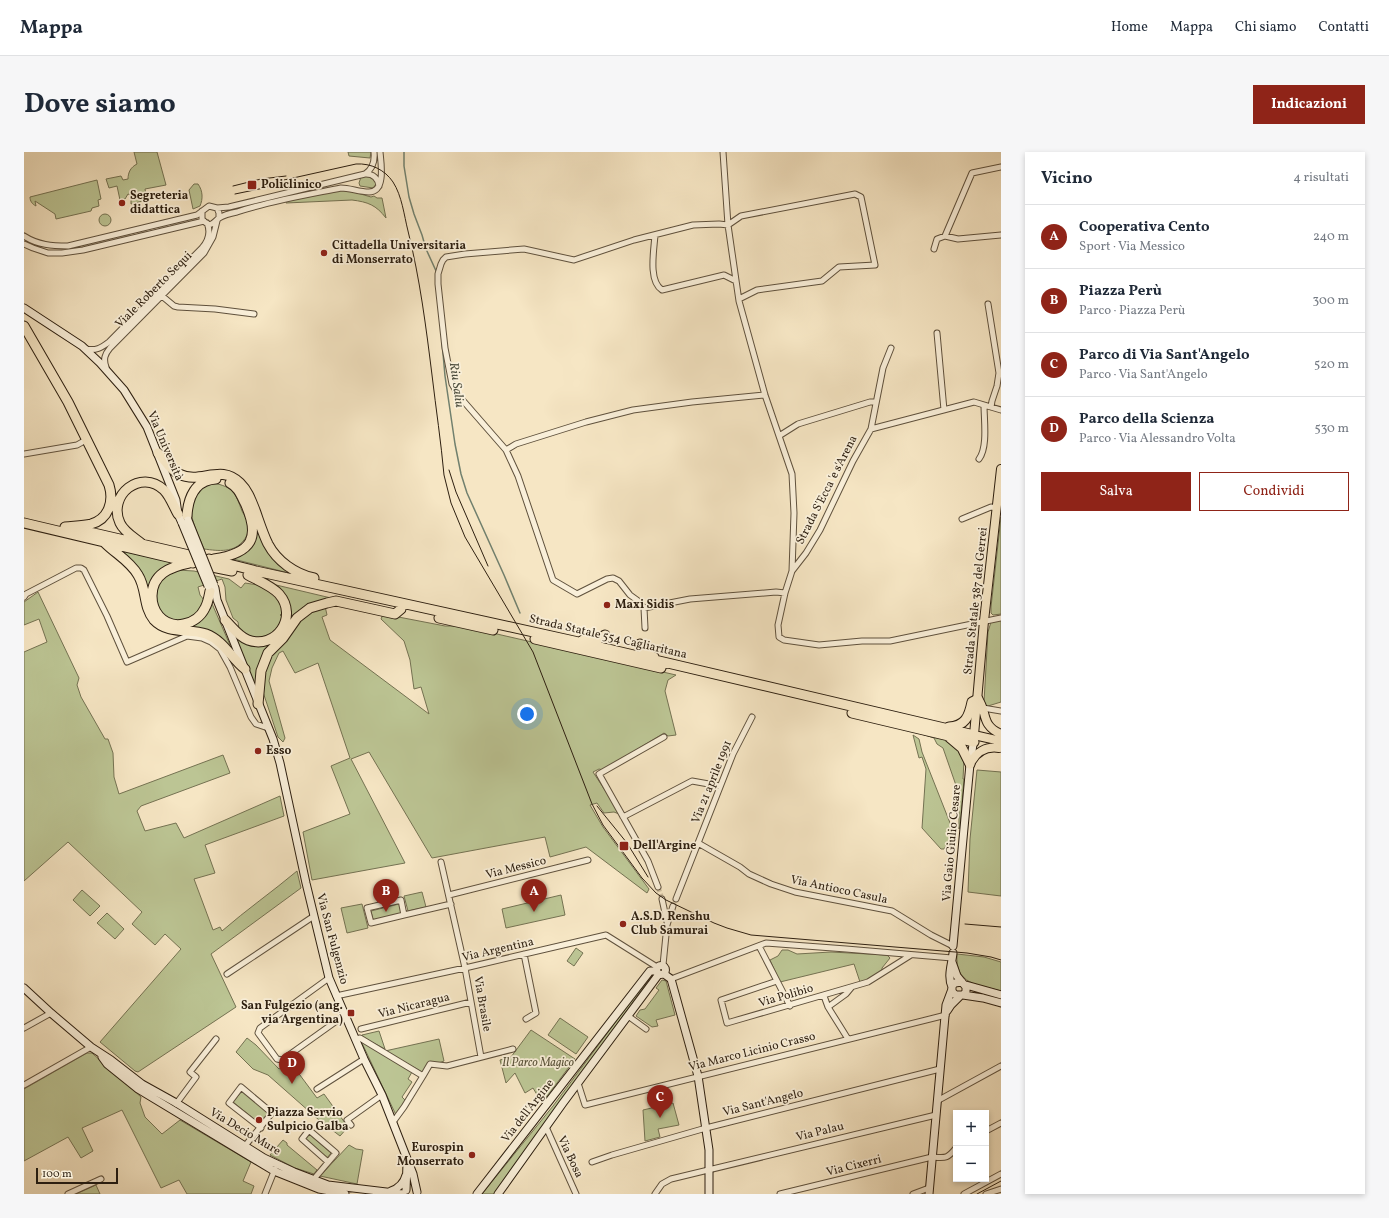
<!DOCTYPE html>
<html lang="it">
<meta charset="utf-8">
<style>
:root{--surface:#fff;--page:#f6f6f7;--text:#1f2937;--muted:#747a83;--line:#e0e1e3;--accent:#8f2418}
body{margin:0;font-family:Vollkorn,serif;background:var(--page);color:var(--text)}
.controls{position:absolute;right:12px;bottom:12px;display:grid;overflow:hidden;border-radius:0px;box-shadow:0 2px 6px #0003}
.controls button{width:36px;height:36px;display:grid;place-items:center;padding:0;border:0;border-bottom:1px solid var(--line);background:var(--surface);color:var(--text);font:20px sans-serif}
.scale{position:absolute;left:12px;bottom:10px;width:82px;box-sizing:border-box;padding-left:4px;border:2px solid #2d1f10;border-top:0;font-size:11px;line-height:14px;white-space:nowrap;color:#2d1f10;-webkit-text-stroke:3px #f9efd9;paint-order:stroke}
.you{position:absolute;left:503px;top:562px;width:14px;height:14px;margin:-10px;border:3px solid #fff;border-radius:50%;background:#1a73e8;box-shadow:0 0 0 6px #1a73e833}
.badge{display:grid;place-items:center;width:26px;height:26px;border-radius:50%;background:var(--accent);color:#fff;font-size:13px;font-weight:700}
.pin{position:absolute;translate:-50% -33px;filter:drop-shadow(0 1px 2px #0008)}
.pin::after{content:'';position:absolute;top:21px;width:14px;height:12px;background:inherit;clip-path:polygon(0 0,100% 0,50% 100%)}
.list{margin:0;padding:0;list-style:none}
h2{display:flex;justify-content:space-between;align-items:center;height:52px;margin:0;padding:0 16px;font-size:17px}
h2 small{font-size:13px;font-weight:400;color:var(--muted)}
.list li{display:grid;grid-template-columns:26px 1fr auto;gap:12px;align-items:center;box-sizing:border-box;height:64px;padding:0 16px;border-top:1px solid var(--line)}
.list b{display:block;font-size:15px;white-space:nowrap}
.list p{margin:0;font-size:13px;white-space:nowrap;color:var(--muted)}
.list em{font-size:13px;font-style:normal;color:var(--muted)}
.actions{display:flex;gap:8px;padding:12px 16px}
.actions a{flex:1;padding:9px 0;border:1px solid var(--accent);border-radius:0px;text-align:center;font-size:14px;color:var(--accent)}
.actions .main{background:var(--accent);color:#fff}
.map{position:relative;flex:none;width:977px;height:1042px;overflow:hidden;border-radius:0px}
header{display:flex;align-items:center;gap:24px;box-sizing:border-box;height:56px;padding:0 20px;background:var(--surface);border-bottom:1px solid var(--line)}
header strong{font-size:19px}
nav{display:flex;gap:22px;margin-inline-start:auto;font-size:14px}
.intro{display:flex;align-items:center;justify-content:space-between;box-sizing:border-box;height:96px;padding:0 24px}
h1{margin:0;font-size:28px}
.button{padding:10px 18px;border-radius:0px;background:var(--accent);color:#fff;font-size:14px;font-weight:700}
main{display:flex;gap:24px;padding:0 24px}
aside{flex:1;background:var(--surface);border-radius:0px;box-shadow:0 2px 6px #0003}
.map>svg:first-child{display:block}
.green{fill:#bcc594;stroke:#747252}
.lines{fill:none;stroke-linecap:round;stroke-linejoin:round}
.stream{stroke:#71806e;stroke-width:1.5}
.street-tunnel{stroke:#cebea0;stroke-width:5;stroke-dasharray:5 2.5;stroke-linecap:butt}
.street-casing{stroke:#5f513d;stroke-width:7}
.secondary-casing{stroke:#2d1f10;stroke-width:9}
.primary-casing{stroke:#2d1f10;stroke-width:10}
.highway-casing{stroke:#2d1f10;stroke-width:11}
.street{stroke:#f9efd9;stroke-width:5}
.secondary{stroke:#f9efd9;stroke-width:7}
.primary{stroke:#f6e6c4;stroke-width:8}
.highway{stroke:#f6e6c4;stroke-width:9}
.tram{stroke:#2d1f10;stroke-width:1}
.secondary-bridge-casing{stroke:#2d1f10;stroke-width:9;stroke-linecap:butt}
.secondary-bridge{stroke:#f9efd9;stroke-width:7}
.poi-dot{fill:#8f2418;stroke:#f9efd9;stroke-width:1.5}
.labels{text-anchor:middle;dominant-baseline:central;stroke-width:3.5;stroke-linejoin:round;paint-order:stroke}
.poi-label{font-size:12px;font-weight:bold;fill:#2d1f10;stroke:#f9efd9;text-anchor:start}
.street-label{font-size:12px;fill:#2d1f10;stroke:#f9efd9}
.park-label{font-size:12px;font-style:italic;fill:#585138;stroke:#f9efd9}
.water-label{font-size:13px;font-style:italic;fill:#4f4f3f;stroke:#f9efd9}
</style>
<header>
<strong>Mappa</strong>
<nav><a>Home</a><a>Mappa</a><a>Chi siamo</a><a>Contatti</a></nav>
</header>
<div class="intro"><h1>Dove siamo</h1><a class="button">Indicazioni</a></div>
<main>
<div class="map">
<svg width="977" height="1042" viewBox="0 0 977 1042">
<rect width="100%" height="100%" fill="#f6e6c4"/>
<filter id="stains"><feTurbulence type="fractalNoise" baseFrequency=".005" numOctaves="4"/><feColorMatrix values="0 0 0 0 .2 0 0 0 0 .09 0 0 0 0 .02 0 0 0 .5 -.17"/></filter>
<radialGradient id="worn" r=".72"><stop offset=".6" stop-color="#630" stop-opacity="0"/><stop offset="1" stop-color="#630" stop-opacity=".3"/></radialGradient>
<path class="green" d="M110,0H133L142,33L121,37L123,48L107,52V49L109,44L104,42L101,47L96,48L93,34L85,36L82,27L97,24L99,28L104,27C104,20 107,15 113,12Z
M324,0H347L346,6L325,4Z
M344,24C350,26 355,31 349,36L336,34L335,31L337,25Z
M73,28L77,47L74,48L75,54L68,56L67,59L32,67L31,62L11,49L12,54C8,52 6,49 6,45Z
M170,32H174C179,39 179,47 176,54L169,57L165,38Z
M311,38H323L347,45L350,44L353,46H358L362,66C352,53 344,50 328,48L262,51L263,47Z
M75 68a6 6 0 1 1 12 0a6 6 0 1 1-12 0Z
M189,331C210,335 211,341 218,359C220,363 224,369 224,373C225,379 223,384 220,388C210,401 195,399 180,397C173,379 158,355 175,338C178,334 185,333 189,331Z
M977,365V462L969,463L967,461V455Z
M233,375L262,417L261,420L209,407L230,386Z
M94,398L147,410L148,412C133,418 129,425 124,440Z
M153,418L170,419L205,427L217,436L221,431L234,433L252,442L259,460L256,463L259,466L251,480L240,486L223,485L215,477L214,470L209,466L202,448L201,435L198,427L174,435L176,443L180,448L179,451L170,465C164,467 156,470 151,469C133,464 125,442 136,428C140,424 148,421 153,418Z
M248,432L307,446L263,473L266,463Z
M14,440L55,526L53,533L57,545L81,587H84L89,601L90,625L95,642L199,603L206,621L117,654L113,659L121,679L152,671L160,686L256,644L260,664L181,693L191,721L170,727L189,778L196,775L198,779C222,758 248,740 273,719L277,736L187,802L212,855L114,920L111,919L76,890L157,797L141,782L131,793L108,772L118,760L44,690L0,729V500L23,490L15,467L0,473V450Z
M186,447L209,500L161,476C179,470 179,463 186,447Z
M301,454L303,463L298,465L306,488L405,562L397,535L390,537L386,508L380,489L357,467L359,462L421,474H438L652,523L644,528L641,539L652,583L644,584L640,581L579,618L575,617L569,620L588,649L595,662L590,660L580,661L573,651L566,653L579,675L625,737L623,741L562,695L526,705L521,685L408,706L345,600L327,607L381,711L288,728L279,680L326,662L307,614L326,606L294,511L271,521L259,499L255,501L248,516L245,529L261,586L259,590L254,585L239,540L238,531L243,508L274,470L285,460Z
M977,468V550L964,554L961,553L960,550L964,480L967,470Z
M215,487L249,489L232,532L230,533L213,489Z
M888,579L917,584L930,592L940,608L939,627H940L936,675L935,677V642L919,596L913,592L910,586Z
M889,583L895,587L898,600L930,681L920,697H917L898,676L902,617L898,605L895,606Z
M953,618L977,620V744L944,740L946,687Z
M58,738L76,754L66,764L49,748Z
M398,740L402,755L384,759L380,744Z
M537,743L541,763L482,776L478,757Z
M338,752L344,776L323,781L317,756Z
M375,752L378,761L349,768L347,759Z
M83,761L100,777L91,787L73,771Z
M552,796L559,801L550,814L543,809Z
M758,798H764L773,802L807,800L863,803L866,806L858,816V818L844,828L836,830L830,812L756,830L746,808L754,804Z
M933,802L960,805L977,810V839C953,832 931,833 933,802Z
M628,821L629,822L471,1042H458L529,954Z
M638,828L642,829L651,863L632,868L634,874L628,875L612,864L616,858L621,857L635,838L632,836Z
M536,866L564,885L552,902L524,883Z
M507,878L551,907L518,951L509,936L501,941L491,921L482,931L476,908L487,905Z
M355,879L361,897L338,885V883Z
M223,886L232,893L255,917L267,911L293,946L300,942L324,975L316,984L295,968L244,923L229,917L212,900Z
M415,887L420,909L404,915L400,921L361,899Z
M337,889L388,920L384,927L388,930L378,945L382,949L372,963Z
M63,901H68L117,945L116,951L121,965L138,982L156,968L227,1010L219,1029L230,1034L227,1042H163L155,1028L137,1036L98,958L58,976L69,999L57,1006L44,985L0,1009V937Z
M218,939L245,961L236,972L209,950Z
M649,951L655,973L634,977L636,985L621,989L619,958Z
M285,982L307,1001L303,1006L281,986Z
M259,988L263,991V993L293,1018L290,1022L271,1016L246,1003Z
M325,993L332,997L339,998L333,1032L296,1024Z
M72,1033L76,1042H52Z"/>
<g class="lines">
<path class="stream" d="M380,0V14L385,45L390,62L398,83L402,97L413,121
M418,190L421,224L431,292L437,322L443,341L480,423L496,461"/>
<path class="street-tunnel" d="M634,735L638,747"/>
<g class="street-casing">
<path id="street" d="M699,0L704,73L715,149L741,243L768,322L770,361L768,419
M342,22C349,22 354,26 355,34
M193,56L205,55L341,22C349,17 351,10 350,0
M178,59V67C186,77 189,71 195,66C200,63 208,61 213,60C246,49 282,43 317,36C326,36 335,40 345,40C362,40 357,11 356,0
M631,83C630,98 624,129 638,138L700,123L712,129
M0,84C14,93 28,94 44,94L173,63L185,54L193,56L195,61V66
M921,84L948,21L977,15
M0,92L9,96L24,101H38L59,98L180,69
M910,97L913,87L921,84L934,87L977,83
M138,144L150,154L154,155L191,157L230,162
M964,152L975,221L973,234L968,249L967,255
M913,181L920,258
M867,196L859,216L847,277L829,309L796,378L782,401L768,419L761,441L754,473L755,485L760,488L795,493L838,489H866L977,466
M62,197C72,199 77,196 85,190L178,96C184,89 187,80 183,71
M82,215C79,207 81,202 86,196L180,101L189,85L193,69
M847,277L950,250L977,258
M755,284L774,272L846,250H852
M482,298L492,292L562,270L609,258L668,250L741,243
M0,302L53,293L62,288
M955,307C964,295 960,268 960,253
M938,367L967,355L973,356
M0,445L2,442L52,416H57L60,418L83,464L103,510L163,484L178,486L187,490L196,497L206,515L227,565L232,572L244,576
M620,456L666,447L752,440L761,441
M621,476L620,456L613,448L606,443L595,429L589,426L583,427L553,442L529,428L494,324L482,298L435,244L428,232L421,196L414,132V122L417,112L419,108L422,105L441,102L500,97L550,108L610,88L669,73L695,72L704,73L717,64L831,42L837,45L851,113L815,115L798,129L733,138L715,147
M959,556L977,559
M599,665L668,629L696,634
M674,691L716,715L725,722L747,732L771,740L868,759L907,783L929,794
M417,710L441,816L457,905
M634,735L624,709L575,622L640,585
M425,743L564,708
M638,747L643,770
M652,747L709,602L728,565
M377,748L380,763L347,771L343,756Z
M380,763L427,752
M735,794L766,854
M500,802L512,861L502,867
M639,813L643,773L649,754
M203,822L290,764
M305,826L236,876L234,881L253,907L258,908L321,863
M647,827L742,791L822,797L928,806
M753,829L697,848L703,871L844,830L887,803
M312,844L441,816L582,783L633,815
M800,844L804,855L824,887
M804,855L822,842L827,836
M604,864L622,877
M0,876L27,861
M337,877L447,850
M331,887L336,886L399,924L380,955L369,970
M399,924L406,912L423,914L489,897
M554,931L561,953L922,863
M0,933L67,895
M293,937L340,907
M913,949L977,914
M152,952L172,925L166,920L192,887
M327,973L323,968L358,943
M522,975L552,1042
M962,979L977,971
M220,995L248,961L217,935L205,951L237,976
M568,1010L588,1003L682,976L916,917
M288,1029L289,1028C297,1019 304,1010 312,1001L285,978L278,987L304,1010
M44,1042L77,1027
M241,1042L251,1017
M631,1042L638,1032L647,1027L912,963
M756,1042L908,1005C922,1006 923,1007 932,996
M889,1042L905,1036
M940,1042L977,1022
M962,1042L977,1037"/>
</g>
<g class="secondary-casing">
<path id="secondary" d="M0,156L58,194L76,211L100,238L123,275L152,348L154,362L158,371
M191,436L193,448L249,587L256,611L282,731L305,826L340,907L358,943L389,1022L393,1040
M929,794L946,612L950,586
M928,810L933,824L942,835V840L939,843H932C927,840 926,835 931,831L938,830
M632.5 818a4.5 4.5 0 1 1 9 0a4.5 4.5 0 1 1-9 0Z
M640,822L647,827L674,924L685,998V1042
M942,833L977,843
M928,835C923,824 928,812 929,801
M0,836L27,861L67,895L87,908L118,932L154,952L240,1006L270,1020L304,1033L379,1042
M939,843L959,846L977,851
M923,859L927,853L936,844
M78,905L83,912L114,937L250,1019L295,1037L321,1042
M382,1038L383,1012
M367,1039C375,1036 380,1031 382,1023
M453,1042L626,819H633
M474,1042L539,951L635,822
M905,1042L922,853L928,837"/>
</g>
<g class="primary-casing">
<path id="primary" d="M977,317L960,469L950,583L977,589
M954,547C964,560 956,573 977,582
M946,612C952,600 962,594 975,596"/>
</g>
<g class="highway-casing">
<path id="highway" d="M0,174L44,250L85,333C90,349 85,367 67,372C59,374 49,374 41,375
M134,301C141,308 146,318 155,322C177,333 196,311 216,331C224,339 227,348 231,358C235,369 239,382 244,392C253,409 271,422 290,426
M163,364C164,346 171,328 192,327
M0,371L169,411
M48,376L165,403
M81,391C92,402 106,409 114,423C123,437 119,455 130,468C144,483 166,476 182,482C200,489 207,506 221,517
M118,392C111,386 100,380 96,371C83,343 117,316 140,338C146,344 150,355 154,362
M185,407L232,419L550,489L950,583
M190,407C228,401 237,386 221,351C217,343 214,335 206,331
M165,411C146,415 128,422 128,444C128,452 130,458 135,464C148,479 173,473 181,456C184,451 185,444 186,439
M188,415L208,419
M415,466L469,478
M201,468C208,475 215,485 224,488C252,498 275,465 255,442C248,434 233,428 224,423
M511,487L637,516
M559,488H573L581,483
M616,492L620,500L630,505
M234,552L237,519L244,501L259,486L273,466L286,456L303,451L312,449L371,462L377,457
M828,561L950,590
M925,575C941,574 945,565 948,550L954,547
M925,585L938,596L946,612"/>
</g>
<use href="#street" class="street"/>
<use href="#secondary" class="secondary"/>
<use href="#primary" class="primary"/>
<use href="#highway" class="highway"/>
<path class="tram" d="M209,34L237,27L262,24
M211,42L240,36L260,28L332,12C347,11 361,18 369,30C378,44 380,63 384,79C396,127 402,175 408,223C412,257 417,290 420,323L427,351L441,385L509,500L568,652L579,673L618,726L632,741L642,748L690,771L703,776L727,783L943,801L967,805L977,808
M425,318L432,340L464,414
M573,654L603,691L624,725
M941,772L977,775
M953,1042L977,1029"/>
<g class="secondary-bridge-casing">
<path id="secondary-bridge" d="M164,368L190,433
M158,371L184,434"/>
</g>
<use href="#secondary-bridge" class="secondary-bridge"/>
</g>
<g class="poi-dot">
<rect x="223" y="28" width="10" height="10" rx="2"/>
<circle cx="98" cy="51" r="4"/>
<circle cx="300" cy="101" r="4"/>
<circle cx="583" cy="453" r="4"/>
<circle cx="234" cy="599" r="4"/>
<rect x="595" y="689" width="10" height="10" rx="2"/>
<circle cx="599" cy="772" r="4"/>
<rect x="323" y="857" width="8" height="8" rx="2"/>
<circle cx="235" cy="968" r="4"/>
<circle cx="448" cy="1003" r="4"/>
</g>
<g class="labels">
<g class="poi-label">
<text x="237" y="33">Policlinico</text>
<text x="106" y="44">Segreteria<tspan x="106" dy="14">didattica</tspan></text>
<text x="308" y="94">Cittadella Universitaria<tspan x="308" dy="14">di Monserrato</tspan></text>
<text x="591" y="453">Maxi Sidis</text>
<text x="242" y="599">Esso</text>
<text x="609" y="694">Dell'Argine</text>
<text x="607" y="765">A.S.D. Renshu<tspan x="607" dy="14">Club Samurai</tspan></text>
<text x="319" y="854" text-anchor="end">San Fulgezio (ang.<tspan x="319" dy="14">via Argentina)</tspan></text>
<text x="243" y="961">Piazza Servio<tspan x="243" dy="14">Sulpicio Galba</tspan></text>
<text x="440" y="996" text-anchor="end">Eurospin<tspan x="440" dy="14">Monserrato</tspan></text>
</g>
<g class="street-label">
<text transform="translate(130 138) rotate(-45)">Viale Roberto Sequi</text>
<text transform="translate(141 294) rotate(67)">Via Università</text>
<text transform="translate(803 338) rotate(-63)">Strada S'Ecca 'e s'Arena</text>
<text transform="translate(952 449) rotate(-84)">Strada Statale 387 del Gerrei</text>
<text transform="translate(584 485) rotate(13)">Strada Statale 554 Cagliaritana</text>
<text transform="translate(688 630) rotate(-68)">Via 21 aprile 1991</text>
<text transform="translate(928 691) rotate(-85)">Via Gaio Giulio Cesare</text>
<text transform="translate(492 716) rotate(-14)">Via Messico</text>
<text transform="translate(815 738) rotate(12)">Via Antioco Casula</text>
<text transform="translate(308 787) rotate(75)">Via San Fulgenzio</text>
<text transform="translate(474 798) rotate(-13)">Via Argentina</text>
<text transform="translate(762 844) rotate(-16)">Via Polibio</text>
<text transform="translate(458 852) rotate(80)">Via Brasile</text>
<text transform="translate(390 854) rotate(-14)">Via Nicaragua</text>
<text transform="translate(728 900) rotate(-14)">Via Marco Licinio Crasso</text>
<text transform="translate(739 951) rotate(-14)">Via Sant'Angelo</text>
<text transform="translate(504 959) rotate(-52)">Via dell'Argine</text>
<text transform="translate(221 980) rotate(31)">Via Decio Mure</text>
<text transform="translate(796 980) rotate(-14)">Via Palau</text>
<text transform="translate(546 1005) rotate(65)">Via Bosa</text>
<text transform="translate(830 1014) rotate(-14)">Via Cixerri</text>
</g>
<g class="park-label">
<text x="514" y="911">Il Parco Magico</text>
</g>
<g class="water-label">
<text transform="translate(432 233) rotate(82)">Riu Saliu</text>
</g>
</g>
<rect width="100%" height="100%" filter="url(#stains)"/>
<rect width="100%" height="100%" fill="url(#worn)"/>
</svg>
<div class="controls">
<button>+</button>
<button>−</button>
</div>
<div class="scale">100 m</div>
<div class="you"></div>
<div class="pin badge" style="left:510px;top:760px">A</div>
<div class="pin badge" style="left:362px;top:760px">B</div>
<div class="pin badge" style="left:636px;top:966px">C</div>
<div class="pin badge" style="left:268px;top:932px">D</div>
</div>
<aside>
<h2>Vicino<small>4 risultati</small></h2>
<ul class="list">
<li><span class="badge">A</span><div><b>Cooperativa Cento</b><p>Sport · Via Messico</p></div><em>240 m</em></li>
<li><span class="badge">B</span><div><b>Piazza Perù</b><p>Parco · Piazza Perù</p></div><em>300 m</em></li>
<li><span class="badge">C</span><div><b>Parco di Via Sant'Angelo</b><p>Parco · Via Sant'Angelo</p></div><em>520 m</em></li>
<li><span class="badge">D</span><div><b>Parco della Scienza</b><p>Parco · Via Alessandro Volta</p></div><em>530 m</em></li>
</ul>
<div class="actions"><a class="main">Salva</a><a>Condividi</a></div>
</aside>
</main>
